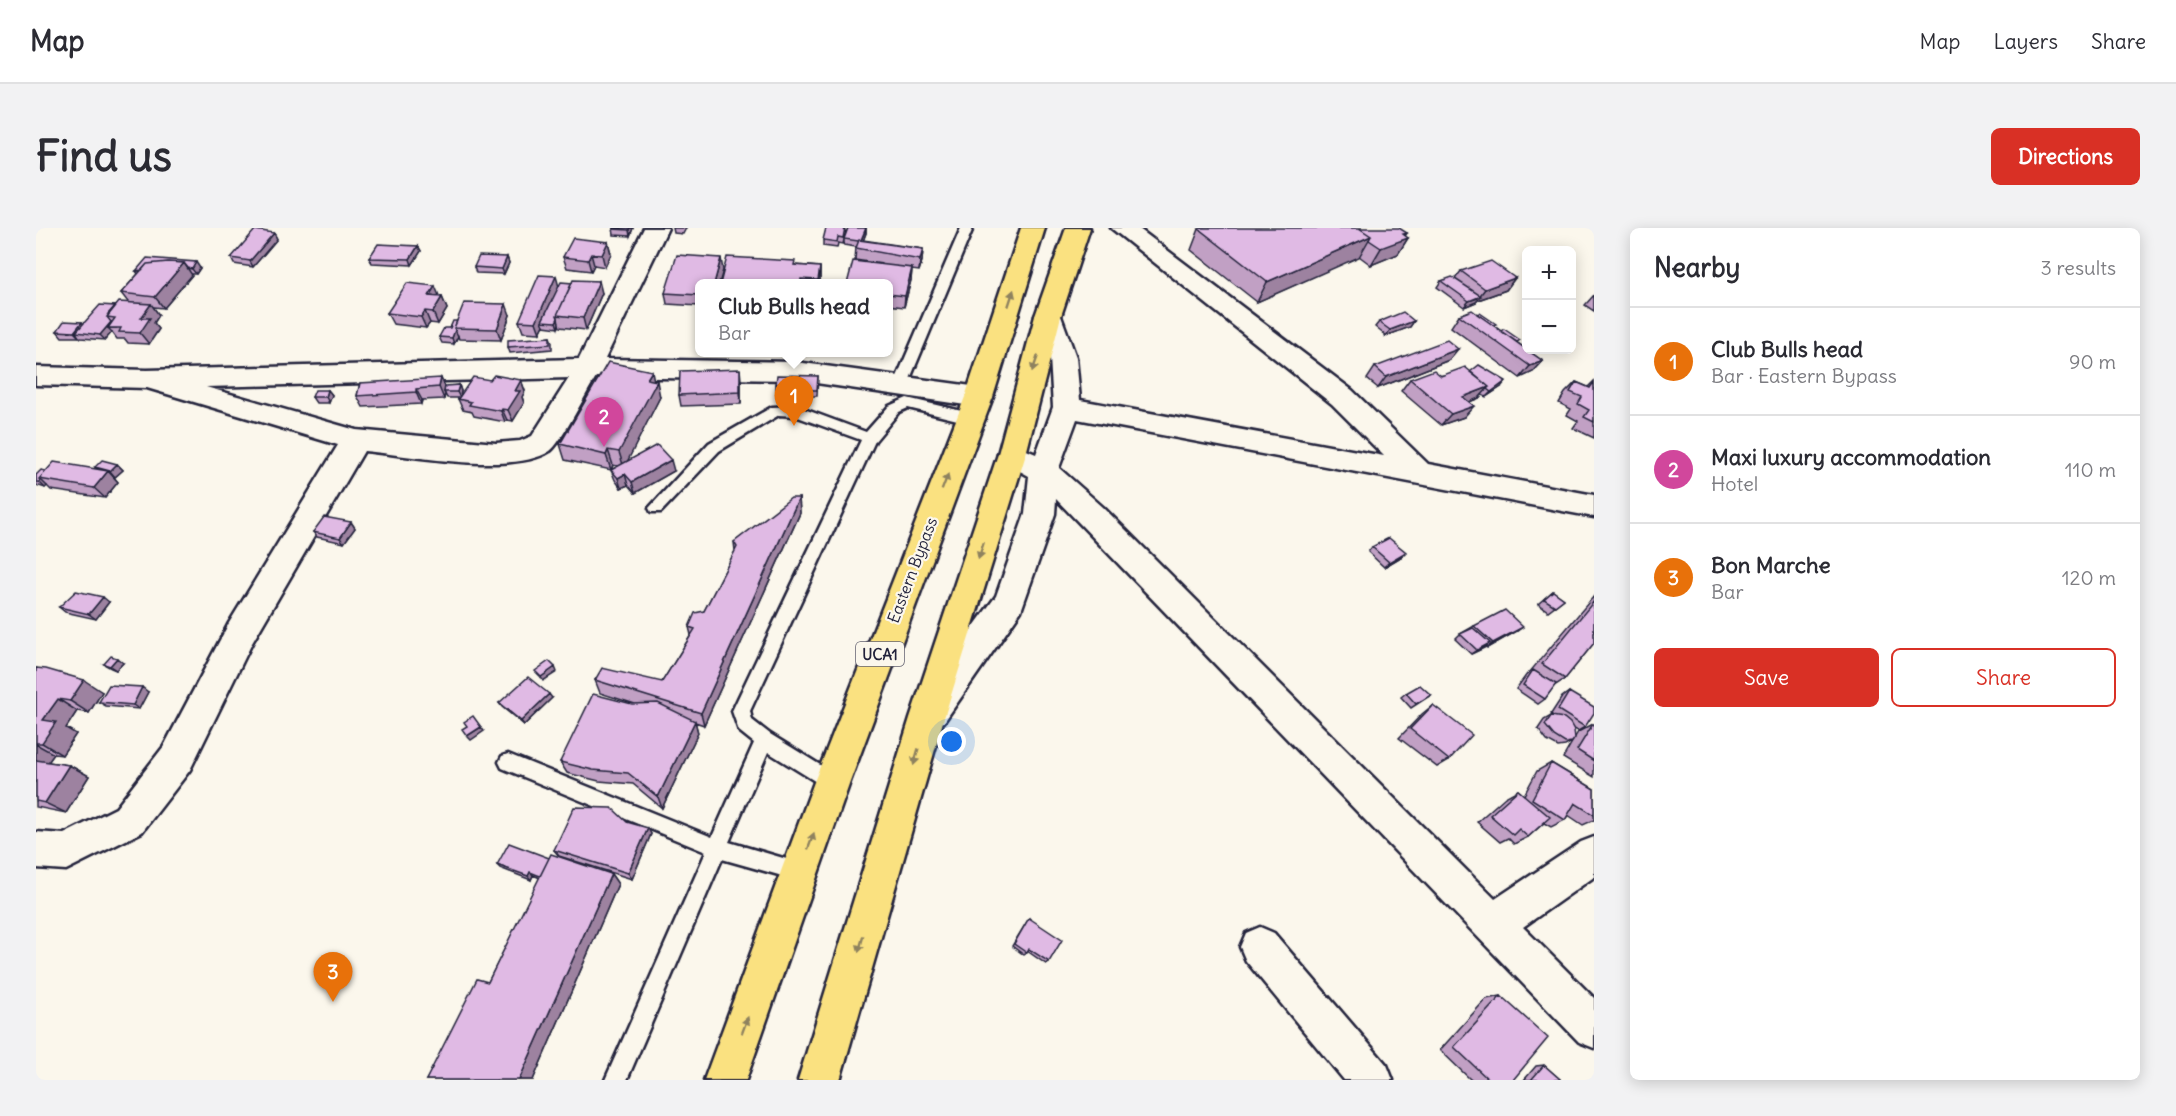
<!DOCTYPE html>
<meta charset="utf-8">
<style>
:root{--surface:#fff;--page:#f2f2f3;--text:#2b2b33;--muted:#7c7c81;--line:#e1e1e2;--accent:#d93025}
body{margin:0;font-family:Delius,sans-serif;background:var(--page);color:var(--text)}
.controls{position:absolute;right:18px;top:18px;display:grid;overflow:hidden;border-radius:9px;box-shadow:0 3px 15px #0003}
.controls button{width:54px;height:54px;display:grid;place-items:center;padding:0;border:0;border-bottom:2px solid var(--line);background:var(--surface);color:var(--text);font:30px sans-serif}
.you{position:absolute;left:916px;top:514px;width:21px;height:21px;margin:-15px;border:4px solid #fff;border-radius:50%;background:#1a73e8;box-shadow:0 0 0 9px #1a73e833}
.badge{display:grid;place-items:center;width:39px;height:39px;border-radius:50%;background:var(--accent);color:#fff;font-size:20px;font-weight:700}
.pin{position:absolute;translate:-50% -50px;filter:drop-shadow(0 2px 3px #0008)}
.pin::after{content:'';position:absolute;top:32px;width:21px;height:18px;background:inherit;clip-path:polygon(0 0,100% 0,50% 100%)}
.popup{position:absolute;left:659px;top:51px;width:198px;height:78px;box-sizing:border-box;display:grid;place-content:center;border-radius:9px;background:var(--surface);filter:drop-shadow(0 2px 4px #0005);font-size:20px;white-space:nowrap;color:var(--muted)}
.popup b{font-size:22px;color:var(--text)}
.popup::after{content:'';position:absolute;left:50%;top:100%;margin-left:-12px;border:12px solid transparent;border-top-color:var(--surface)}
.list{margin:0;padding:0;list-style:none}
h2{display:flex;justify-content:space-between;align-items:center;height:78px;margin:0;padding:0 24px;font-size:26px}
h2 small{font-size:20px;font-weight:400;color:var(--muted)}
.list li{display:grid;grid-template-columns:39px 1fr auto;gap:18px;align-items:center;box-sizing:border-box;height:108px;padding:0 24px;border-top:2px solid var(--line)}
.list b{display:block;font-size:22px;white-space:nowrap}
.list p{margin:0;font-size:20px;white-space:nowrap;color:var(--muted)}
.list em{font-size:20px;font-style:normal;color:var(--muted)}
.actions{display:flex;gap:12px;padding:18px 24px}
.actions a{flex:1;padding:14px 0;border:2px solid var(--accent);border-radius:9px;text-align:center;font-size:21px;color:var(--accent)}
.actions .main{background:var(--accent);color:#fff}
.map{position:relative;flex:none;width:1558px;height:852px;overflow:hidden;border-radius:9px}
header{display:flex;align-items:center;gap:36px;box-sizing:border-box;height:84px;padding:0 30px;background:var(--surface);border-bottom:2px solid var(--line)}
header strong{font-size:28px}
nav{display:flex;gap:33px;margin-inline-start:auto;font-size:21px}
.intro{display:flex;align-items:center;justify-content:space-between;box-sizing:border-box;height:144px;padding:0 36px}
h1{margin:0;font-size:42px}
.button{padding:15px 27px;border-radius:9px;background:var(--accent);color:#fff;font-size:21px;font-weight:700}
main{display:flex;gap:36px;padding:0 36px}
aside{flex:1;background:var(--surface);border-radius:9px;box-shadow:0 3px 15px #0003}
.map>svg:first-child{display:block}
.lines{fill:none;stroke-linecap:round;stroke-linejoin:round}
.lane-casing{stroke:#22223b;stroke-width:5}
.street-casing{stroke:#22223b;stroke-width:5}
.primary-casing{stroke:#22223b;stroke-width:5}
.lane{fill:#fbf7ec;fill-rule:evenodd}
.street{fill:#fbf7ec;fill-rule:evenodd}
.primary{fill:#fae180;fill-rule:evenodd}
.wall{fill:#c1a0c4;stroke:#22223b;stroke-width:1.5}
.shaded-wall{fill:#9d82a0;stroke:#22223b;stroke-width:1.5}
.building{fill:#e0bae4;stroke:#22223b;stroke-width:1.5}
.oneway{fill:#8e825e}
.labels{text-anchor:middle;dominant-baseline:central;stroke-width:4.5;stroke-linejoin:round;paint-order:stroke}
.shield{fill:#fbf7ec;stroke:#636270;stroke-width:1.5}
.shield-label{font-size:15px;font-weight:bold;fill:#22223b}
.street-label{font-size:16px;fill:#22223b;stroke:#fbf7ec}
</style>
<header>
<strong>Map</strong>
<nav><a>Map</a><a>Layers</a><a>Share</a></nav>
</header>
<div class="intro"><h1>Find us</h1><a class="button">Directions</a></div>
<main>
<div class="map">
<svg width="1558" height="852" viewBox="0 0 1558 852">
<rect width="100%" height="100%" fill="#fbf7ec"/>
<filter id="ink" filterUnits="userSpaceOnUse"><feTurbulence type="fractalNoise" baseFrequency=".0167" numOctaves="2"/><feDisplacementMap in="SourceGraphic" scale="12" xChannelSelector="R" yChannelSelector="G"/><feConvolveMatrix kernelMatrix="1 2 1 2 8 2 1 2 1" color-interpolation-filters="sRGB"/></filter>
<g filter="url(#ink)">
<g class="lines">
<g class="lane-casing">
<path id="lane" d="M925,0H937L871,158L869,161H859L857,158Z
M871,170L934,185L941,190L934,195L872,180L863,184L839,213L714,483L716,492L734,506L802,548L805,554L802,560L796,562L790,560L732,524L693,614L771,637L774,644L771,651L764,653L686,631L591,852H569L670,624L466,540L463,534L466,528L472,526L676,609L718,515L703,503L696,483L825,212L759,188L743,187L683,223L625,284H615L613,280L673,215L736,179L760,178L830,204L853,178Z"/>
</g>
<g class="street-casing">
<path id="street" d="M608,0H632L569,131L760,134L943,159L953,162L957,169L953,176L943,179L760,152L560,149C551,163 524,217 514,223C476,248 373,227 328,223L216,415L154,542L106,604L30,642L0,640V604L28,606L80,580L128,518L193,395L302,217L111,160L0,157V139L111,142L543,131ZM533,150L496,208L484,213L460,215L320,202L170,159Z
M1075,0H1102L1316,162L1392,236L1558,267V289L1041,191L1023,240L1067,279L1459,671L1545,614L1558,609V649L1487,699L1558,770V820L1543,814L1020,271L1019,286L985,383L908,494L896,498L884,494L879,483L884,472L960,368L989,286L993,248L966,233L962,226L966,219L976,216L1000,226L1017,179L1014,129L999,88L1003,82L1012,80L1021,82L1025,88L1040,129L1044,172L1348,228L1296,176Z
M1224,699L1238,705L1351,837L1357,852H1308L1210,733L1204,719L1210,705Z"/>
</g>
<g class="primary-casing">
<path id="primary" d="M985,0H1009L957,169L814,554L710,852H668L778,554L929,169Z
M1030,0H1054L1025,88L990,226L908,490L804,852H762L874,490L962,226L999,88Z"/>
</g>
<use href="#lane" class="lane"/>
<use href="#street" class="street"/>
<use href="#primary" class="primary"/>
</g>
<path class="wall" d="M577,0H597L594,8L578,7Z
M637,0H650L647,6L638,5Z
M830,0V5L827,12L887,21L886,33L883,43L876,42L875,52L868,79L852,77V56L846,36L819,32L820,19L808,17V11Z
M1163,1L1371,5L1369,8L1372,10L1362,26L1335,37L1323,28L1221,74L1155,22Z
M810,3L807,16L802,15L801,20L787,18V12Z
M238,5L241,11L217,39L198,36L195,30Z
M572,14L575,26L569,39L558,37L555,43L531,40L527,29Z
M382,18L385,23L376,37L336,35L333,30Z
M471,29L473,35L468,46L440,45L438,39Z
M759,37L784,39V56H684Z
M164,40L160,46H156V47L128,80L117,79L123,87L118,95L123,101L113,116L92,115L89,111H81L76,104L69,112L45,110L44,109H26L21,103L47,96L79,78L92,74L85,65L102,46L100,43Z
M687,42L683,56H663V78L631,76L629,65Z
M1425,43L1479,50L1470,62L1442,72L1440,74L1428,79L1401,59L1405,53L1419,51Z
M523,58L566,65L550,102L524,99L523,96L522,100L508,98V97L504,105L487,104L483,93Z
M1558,67V83L1549,77Z
M404,69H406L411,81L402,96L394,95L390,100L357,96L351,85Z
M474,87L465,112L423,111L422,108L418,116L406,115L403,109L421,93Z
M1423,87L1458,98L1507,133L1497,144L1484,150L1415,99Z
M1378,93L1374,99L1350,108L1339,99L1343,94Z
M514,109L516,114V121L474,125L472,119Z
M1413,132L1342,160L1331,151L1339,139Z
M1434,144L1465,159L1450,169L1446,167L1443,170L1433,174L1428,189L1405,197L1365,163L1374,151Z
M782,148L781,168H773V171L746,170V162L740,161V156Z
M454,152H485L489,163L486,169L488,175L477,193L471,192L469,194L438,188L436,184L427,182L422,171L423,170H411L409,166L408,171L386,172L385,176L327,179L321,168L324,155L409,159L423,157L425,163L424,168Z
M617,152L624,169L591,233L638,243L599,265L592,257L585,260L579,252L575,242L582,238L577,237L575,242L529,232L524,216Z
M705,152V176L645,178L643,167Z
M1558,153V210L1537,200L1542,193L1531,187L1535,181L1523,175L1529,165L1540,154L1552,159Z
M292,162L296,167L293,175H280L276,169Z
M81,236L87,242L79,249L77,248L82,254L69,270L15,262L11,258L9,260L0,257V247L62,241L59,239Z
M763,270L764,285L668,497L659,494L662,505L626,580L597,556L563,553L531,545L524,534L596,476H599L564,465L559,452L626,454L655,407L653,399L668,383L699,323L698,314Z
M315,294L319,300L308,315L281,309L277,304Z
M1336,319L1365,329L1348,339L1332,324Z
M1517,363L1528,371L1512,383L1502,376Z
M1558,368V415L1529,451L1518,458L1509,471L1502,476L1480,461L1491,446L1493,445Z
M73,374L60,391L29,384L23,379Z
M1438,398L1481,403L1451,420L1449,419L1435,426L1419,411L1424,406Z
M87,435L80,442L75,440L68,436Z
M0,440L66,464L53,485L41,483L30,500L40,506L26,527L18,526L12,534L33,537L53,548L30,585L0,579Z
M112,464L103,481L70,478L63,474Z
M1533,464L1549,499L1542,503L1538,501L1536,514L1529,518L1522,519L1511,513L1502,501L1508,492L1515,488H1517L1515,486L1526,469Z
M1370,465L1395,467L1375,480L1365,469Z
M516,470L488,497L466,479L463,475Z
M1397,477L1413,532L1401,539L1363,510L1386,486Z
M1557,496L1558,497V549L1527,530L1542,504Z
M1515,535L1558,561V592L1547,597L1532,587L1529,592L1515,599L1508,595L1492,609L1478,616L1472,610L1464,614L1441,594L1469,569L1482,562L1488,567L1501,543Z
M591,594L615,606L596,651L523,628L518,622Z
M513,630L575,646L582,656L497,852H390L452,754L504,650L497,647L495,652L464,640L461,637Z
M993,690L1013,734L1010,736L991,723L988,727L976,718Z
M1465,768L1477,852H1435L1404,822L1450,771Z
M1508,837L1525,852H1488L1500,838Z"/>
<path class="shaded-wall" d="M594,0H597L594,8L593,2Z
M830,0V5L825,19V13Z
M238,5L241,11L217,39L214,33Z
M1371,5L1366,12L1372,10L1362,26L1335,37L1345,20Z
M1335,8L1323,29L1221,74L1231,54Z
M572,14L575,26L569,39L566,27Z
M382,18L385,23L376,37L374,31Z
M887,21L886,33L883,43L884,32Z
M555,26L558,37L555,43L552,32Z
M471,29L473,35L468,46L466,41Z
M685,30L687,42L683,56H678Z
M160,34L164,40L160,46L156,41Z
M148,35L156,47L128,80L119,69Z
M784,39V55L782,56V52Z
M876,40L875,52L868,79L869,68Z
M520,48L523,59L506,93L508,97L504,105L500,94Z
M1479,50L1470,62L1442,72L1440,74L1428,79L1433,73L1442,70L1449,61Z
M563,53L566,65L550,102L547,90Z
M399,58L404,70L393,68Z
M406,69L411,81L402,96L397,84Z
M115,76L123,87L118,95L123,101L113,116L104,105L105,90Z
M470,76L474,87L465,112L461,101Z
M389,83L394,95L390,100L385,89Z
M522,90L523,96L522,100L520,94Z
M1378,93L1374,99L1350,108L1354,102Z
M46,94L51,100L40,104L43,109L38,104Z
M75,94L80,100H72L76,104L69,112L64,107Z
M419,102L422,108L418,116L416,110Z
M1422,121L1413,132L1342,160L1350,149Z
M1507,133L1497,144L1484,150L1494,138Z
M704,141L705,152V176L704,164Z
M616,143L619,158L621,153L624,169L588,240L583,224L611,151Z
M405,150L410,161L408,164L409,166L408,171L403,159Z
M485,152L489,163L486,169L488,175L477,193L472,182L479,163Z
M1470,153L1465,159L1450,169L1455,164Z
M423,157L425,163L424,170L421,164Z
M1453,159L1443,170L1418,180L1427,169Z
M380,161L386,172L385,176L380,164Z
M292,162L296,167L293,175L290,169Z
M1438,178L1428,189L1405,197L1415,186Z
M466,181L471,192L469,194L465,183Z
M572,222L577,237L575,242L570,227Z
M635,232L638,243L599,265L596,254Z
M81,236L87,242L79,249L74,243Z
M72,243L82,254L69,270L58,260Z
M589,246L592,257L585,260L582,250Z
M5,252L11,258L9,260L3,254Z
M763,270L764,285L668,497L665,485Z
M315,294L319,300L308,315L304,310Z
M1370,324L1365,329L1348,339L1353,334Z
M67,369L73,374L60,391L53,386Z
M1487,399L1481,403L1451,420L1457,415Z
M1454,415L1448,420L1435,426L1441,422Z
M81,430L87,435L80,442L74,438Z
M519,439L521,444L507,453L505,449Z
M48,452L66,464L53,485L34,473Z
M106,459L112,464L103,481L97,477Z
M513,466L516,470L488,497L485,493Z
M22,471L41,483L30,500L40,506L26,527L6,515L7,492Z
M659,493L662,505L626,580L622,569Z
M445,499L448,503L435,512L431,508Z
M0,516L18,526L8,540L0,536Z
M33,537L53,548L30,585L9,575Z
M612,600L615,606L596,651L592,645Z
M494,644L497,647L495,652L492,648Z
M575,646L582,656L497,852H483Z"/>
<path class="building" d="M577,0H594L593,2L577,1Z
M790,0H809L807,10L802,9L801,14L787,12Z
M812,0H830L825,12H823L822,13L808,11Z
M1166,0H1323L1335,8L1231,54L1163,1Z
M1323,0H1363L1371,5L1367,6L1372,10L1345,20L1333,12L1335,8Z
M219,2L238,5L214,33L195,30Z
M537,10L572,14L566,27L555,26L552,32L527,29Z
M823,12L887,21L884,32L820,20Z
M342,16L382,18L374,31L333,30Z
M641,27L685,30L678,56H663V67L629,65Z
M443,28L471,29L466,41L438,39Z
M691,29L759,33L758,37L784,39L782,52L765,51V56H684Z
M111,30L160,34L156,41L152,40L148,35L132,34L111,36L106,42L100,43Z
M817,33L876,40L869,68L852,66V56H811Z
M1455,33L1479,50L1449,61L1425,43Z
M132,34L148,35L119,69L85,65L111,36Z
M503,47L520,48L500,94L483,93Z
M1416,49L1445,68L1433,73L1405,53Z
M537,52L563,53L547,90L521,87Z
M525,54L536,55L521,87L522,90L520,94L506,93Z
M371,55L399,58L393,68L406,69L397,84L389,83L385,89L351,85Z
M83,74L115,76L105,90H114L104,105L83,104L85,100H72L79,90L71,89Z
M428,75L470,76L461,101L418,100Z
M64,77L79,78L72,86H73L71,89L75,94L64,107L40,104Z
M1436,82L1491,122L1507,133L1494,138L1423,87Z
M1367,84L1378,93L1354,102L1343,94Z
M1444,85L1460,96L1457,97L1441,86Z
M28,93L46,94L38,104L21,103Z
M417,93H421L418,100L419,102L416,110L403,109L408,100H414Z
M1468,101L1484,112L1481,114L1465,103Z
M514,109V116L472,119V112Z
M1411,112L1422,121L1350,149L1339,139Z
M572,134L616,143L611,151L621,153L583,224L572,222L570,227L524,216Z
M1443,137L1470,153L1455,164L1451,161L1453,159L1434,144Z
M1429,139L1453,159L1427,169L1438,178L1415,186L1374,151L1398,142L1405,148Z
M704,141V164L643,167L644,143Z
M458,147L485,152L479,163H484L472,182L466,181L465,183L433,177L435,174L422,171L437,149L454,152Z
M741,147L782,148L781,162H773V165L746,164L747,156H740Z
M405,150L403,159L380,161V164L321,168L324,155Z
M1540,154L1554,160L1558,154V194L1548,189L1553,182L1542,176L1546,169L1534,164Z
M423,157L421,164H408L409,158Z
M279,162H292L290,169H276Z
M621,217L635,232L596,254L589,246L582,250L575,242Z
M66,232L81,236L74,243L59,239Z
M18,234L72,243L58,260L3,251Z
M5,242L10,243L3,251L5,252L3,254H0V247Z
M755,270H763L665,485L559,452L566,440L626,454L659,401L653,399L659,385L668,383L701,319L698,314Z
M288,289L315,294L304,310L277,304Z
M1353,310L1370,324L1353,334L1336,319Z
M40,363L67,369L53,386L23,379Z
M1517,363L1528,371L1519,378L1508,371Z
M1558,373V415L1529,451L1506,436Z
M1469,382L1487,399L1457,415L1438,398Z
M1437,400L1454,415L1441,422L1424,406Z
M75,428L81,430L74,438L68,436Z
M513,433L519,439L505,449L499,443Z
M0,440L10,441L48,452L34,473L22,471L7,492L20,494L6,515H0Z
M1497,442L1520,456L1509,471L1487,457Z
M492,449L513,466L485,493L463,475Z
M73,457L106,459L97,477L63,474Z
M1384,457L1395,467L1380,476L1370,465Z
M1533,464L1558,479V485L1549,499L1522,482Z
M557,466L596,476L622,475L659,493L622,569L592,545L557,542L524,534Z
M1397,477L1436,507L1413,532L1374,501Z
M437,488L445,499L431,508L426,501L431,498L428,494Z
M1515,488L1528,490L1534,495L1538,502L1539,510L1536,514L1529,515L1518,508L1509,497Z
M1557,496L1558,497V533L1541,522Z
M0,532L33,537L9,575L0,573Z
M1515,535L1558,561V587L1539,575L1529,592L1496,571Z
M1482,562L1514,589L1492,609L1483,601L1477,607L1454,587Z
M538,579L576,580L591,594L612,600L592,645L518,622Z
M473,615L513,630L504,648L494,644L492,648L461,637Z
M515,626L575,646L483,852H390L441,751L452,754Z
M993,690L1026,712L1013,734L993,721L991,725L978,716Z
M1465,768L1512,810L1477,852H1453L1418,819Z
M1508,837L1525,852H1495Z"/>
<defs><path id="oneway-solid" d="M-6-.8H1V-3.2L6.5 0L1 3.2V.8H-6Z" transform="scale(1.5)"/></defs>
<g class="oneway">
<use href="#oneway-solid" transform="translate(975 70) rotate(-72)"/>
<use href="#oneway-solid" transform="translate(999 136) rotate(109)"/>
<use href="#oneway-solid" transform="translate(909 254) rotate(-69)"/>
<use href="#oneway-solid" transform="translate(945 323) rotate(108)"/>
<use href="#oneway-solid" transform="translate(880 529) rotate(106)"/>
<use href="#oneway-solid" transform="translate(775 613) rotate(-70)"/>
<use href="#oneway-solid" transform="translate(825 716) rotate(106)"/>
<use href="#oneway-solid" transform="translate(709 797) rotate(-70)"/>
</g>
</g>
<g class="labels">
<rect class="shield" x="820" y="414" width="48" height="24" rx="4.5"/>
<g class="shield-label">
<text x="844" y="426">UCA1</text>
</g>
<g class="street-label">
<text transform="translate(876 342) rotate(-69)">Eastern Bypass</text>
</g>
</g>
</svg>
<div class="controls">
<button>+</button>
<button>−</button>
</div>
<div class="you"></div>
<div class="pin badge" style="left:758px;top:198px;background:#e8710a">1</div>
<div class="popup"><b>Club Bulls head</b>Bar</div>
<div class="pin badge" style="left:568px;top:219px;background:#d1479c">2</div>
<div class="pin badge" style="left:297px;top:774px;background:#e8710a">3</div>
</div>
<aside>
<h2>Nearby<small>3 results</small></h2>
<ul class="list">
<li><span class="badge" style="background:#e8710a">1</span><div><b>Club Bulls head</b><p>Bar · Eastern Bypass</p></div><em>90 m</em></li>
<li><span class="badge" style="background:#d1479c">2</span><div><b>Maxi luxury accommodation</b><p>Hotel</p></div><em>110 m</em></li>
<li><span class="badge" style="background:#e8710a">3</span><div><b>Bon Marche</b><p>Bar</p></div><em>120 m</em></li>
</ul>
<div class="actions"><a class="main">Save</a><a>Share</a></div>
</aside>
</main>
